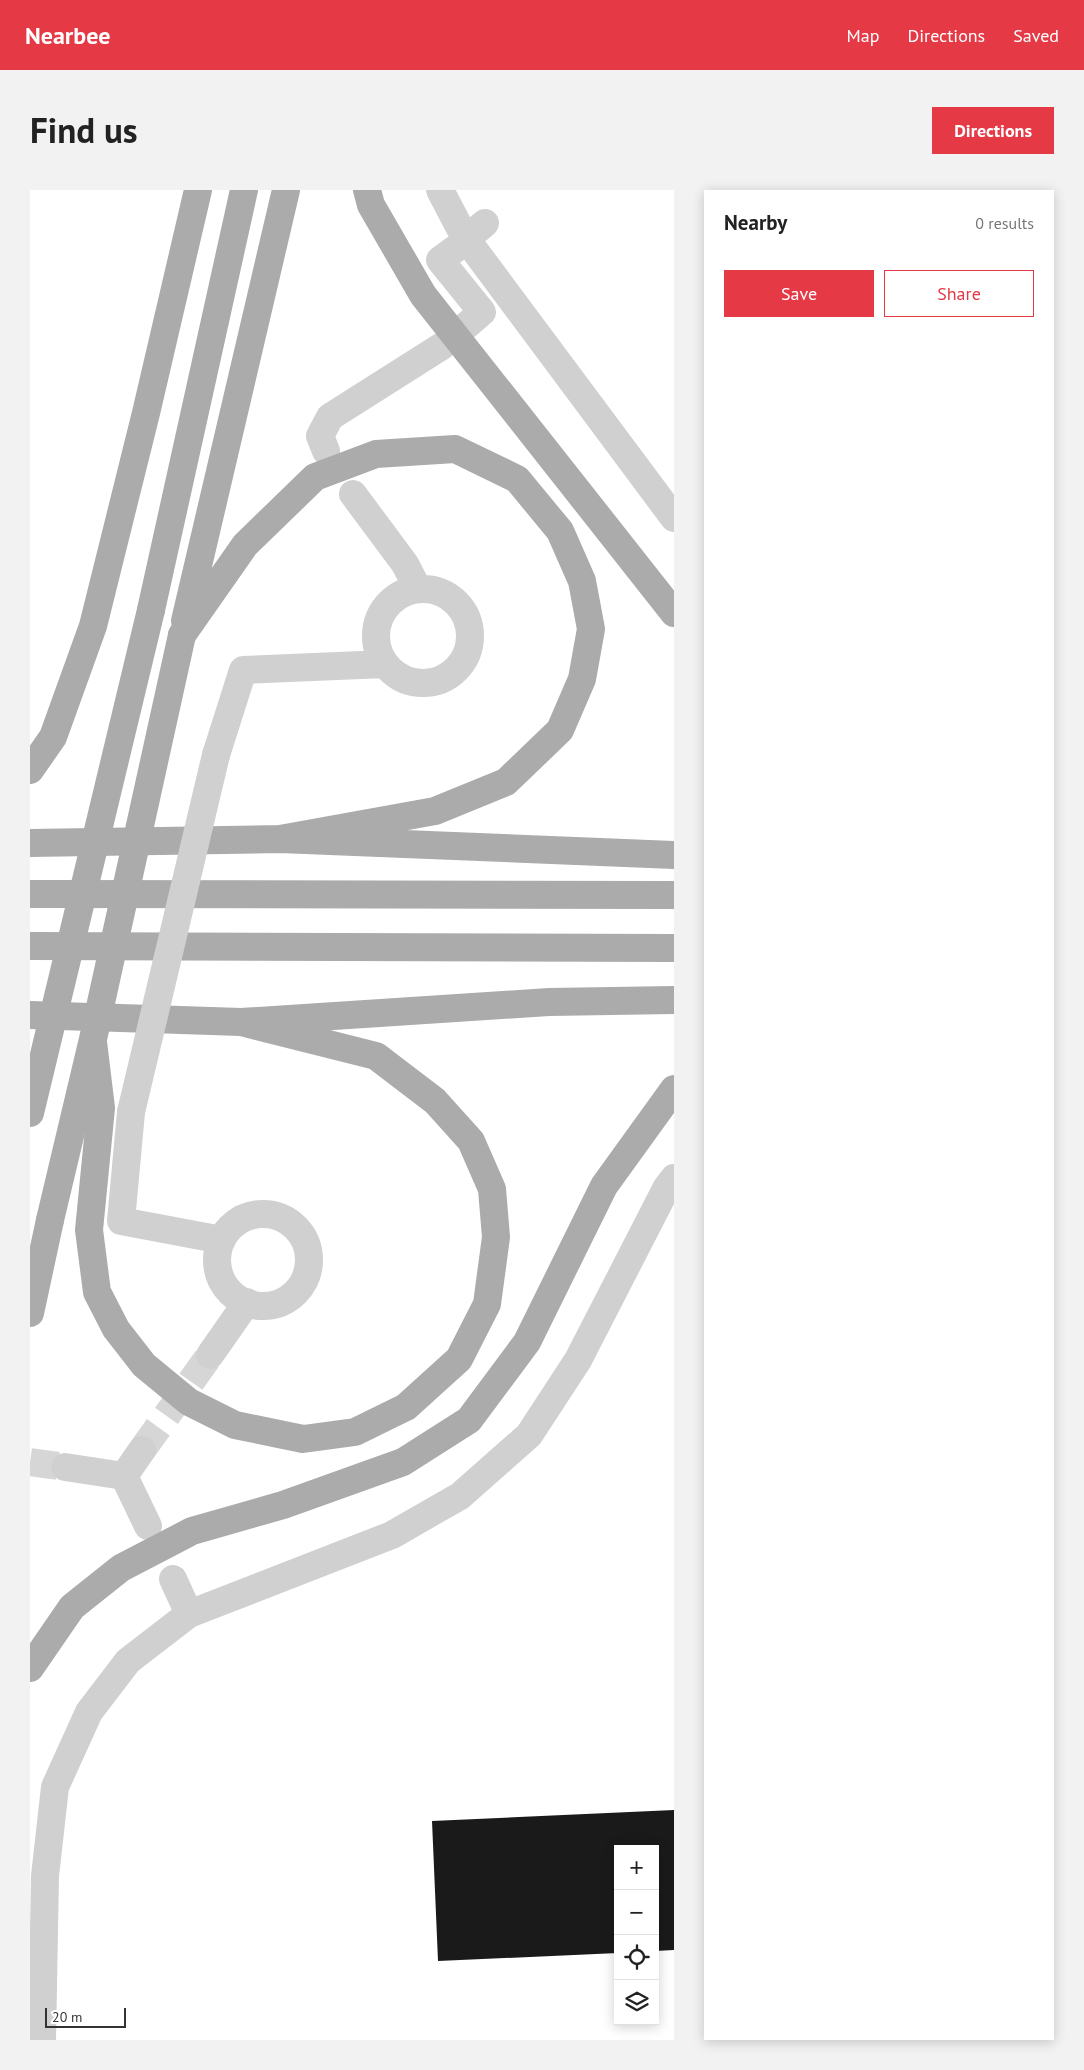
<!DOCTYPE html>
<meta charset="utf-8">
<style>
:root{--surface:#fff;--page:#f2f2f2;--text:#222;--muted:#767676;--line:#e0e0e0;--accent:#e63946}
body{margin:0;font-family:"PT Sans",sans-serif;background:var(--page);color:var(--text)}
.controls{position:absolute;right:15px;bottom:15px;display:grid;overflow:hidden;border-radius:0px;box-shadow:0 2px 12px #0003}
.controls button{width:45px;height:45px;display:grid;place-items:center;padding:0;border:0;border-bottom:1px solid var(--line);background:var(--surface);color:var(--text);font:25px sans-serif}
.scale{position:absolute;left:15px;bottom:12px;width:81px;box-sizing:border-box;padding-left:5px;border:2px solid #333;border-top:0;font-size:14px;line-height:18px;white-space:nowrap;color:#333;-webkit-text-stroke:4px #fff;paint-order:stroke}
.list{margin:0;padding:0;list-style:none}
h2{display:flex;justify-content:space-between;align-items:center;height:65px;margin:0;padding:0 20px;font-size:21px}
h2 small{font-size:16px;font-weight:400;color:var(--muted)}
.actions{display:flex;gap:10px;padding:15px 20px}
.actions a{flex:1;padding:11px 0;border:1px solid var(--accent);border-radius:0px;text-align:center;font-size:18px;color:var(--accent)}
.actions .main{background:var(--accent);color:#fff}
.icon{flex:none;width:28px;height:28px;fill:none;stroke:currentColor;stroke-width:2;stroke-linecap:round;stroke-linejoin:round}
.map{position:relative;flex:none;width:644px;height:1850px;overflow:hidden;border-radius:0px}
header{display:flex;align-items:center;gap:30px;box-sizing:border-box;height:70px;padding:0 25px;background:var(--accent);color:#fff}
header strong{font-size:24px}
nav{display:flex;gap:28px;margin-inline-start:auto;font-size:18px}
.intro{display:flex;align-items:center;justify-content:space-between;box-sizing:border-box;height:120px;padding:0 30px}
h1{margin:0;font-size:35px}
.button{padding:12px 22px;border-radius:0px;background:var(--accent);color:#fff;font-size:18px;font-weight:700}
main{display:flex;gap:30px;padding:0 30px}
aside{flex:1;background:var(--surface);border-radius:0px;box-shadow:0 2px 12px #0003}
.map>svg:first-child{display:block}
.building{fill:#1a1a1a}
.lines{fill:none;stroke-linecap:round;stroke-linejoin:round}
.street-tunnel{stroke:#d6d6d6;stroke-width:28;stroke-dasharray:28 14;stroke-linecap:butt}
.street{stroke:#d0d0d0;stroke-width:28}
.primary{stroke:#ababab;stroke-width:28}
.street-bridge{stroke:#d0d0d0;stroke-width:28}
.primary-bridge{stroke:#ababab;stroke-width:28}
</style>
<header>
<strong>Nearbee</strong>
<nav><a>Map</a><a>Directions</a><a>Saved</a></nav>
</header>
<div class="intro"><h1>Find us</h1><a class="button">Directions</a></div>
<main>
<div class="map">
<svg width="644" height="1850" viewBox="0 0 644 1850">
<rect width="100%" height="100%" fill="#fff"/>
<path class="building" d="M644,1620V1760L625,1761V1659H588V1763L408,1771L402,1631Z"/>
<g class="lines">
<path class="street-tunnel" d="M112,1260L180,1165
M0,1272L35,1277"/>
<path class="street" d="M410,0L434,46L644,328
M448,39L455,33
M425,59L410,70L452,122L437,135
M296,261L290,246L300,227L412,156
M323,304L375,374L388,399
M346 446a47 47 0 1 1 94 0a47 47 0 1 1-94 0Z
M186,565L213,480L355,474
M101,922L91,1031L192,1050
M187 1070a46 46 0 1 1 92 0a46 46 0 1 1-92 0Z
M180,1165L217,1112
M35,1277L94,1286
M94,1286L118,1336
M94,1286L112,1260
M143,1389L159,1424
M12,1850L15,1686L25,1597L59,1522L98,1471L159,1424L362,1345L430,1306L499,1245L548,1170L637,997L644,988"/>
<path class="primary" d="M337,0L341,15L393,105L644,423
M121,420L214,0
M155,431L256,0
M152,445L215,355L285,287L346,264L425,259L487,289L530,341L552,391L561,439L552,489L530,540L476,592L405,621L250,649
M0,580L23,547L63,436L116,223L168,0
M0,653L250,649L644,665
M0,704L644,705
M0,756L644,758
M0,825L211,832L519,812L644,810
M63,852L71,918L59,1040L67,1102L86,1139L114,1175L159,1212L205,1235L273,1249L325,1242L376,1217L429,1169L457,1114L466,1047L462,999L441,951L405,911L346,866L211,832
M0,1123L20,1030
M0,1478L42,1417L91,1378L162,1341L253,1315L373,1272L439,1230L497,1152L574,996L644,899"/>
<path class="street-bridge" d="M101,922L186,565"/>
<path class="primary-bridge" d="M0,923L121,420
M20,1030L63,849L152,445"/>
</g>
</svg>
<div class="controls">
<button>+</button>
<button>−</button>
<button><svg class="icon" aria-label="locate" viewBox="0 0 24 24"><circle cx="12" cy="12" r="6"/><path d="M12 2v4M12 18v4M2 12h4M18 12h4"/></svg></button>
<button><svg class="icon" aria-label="layers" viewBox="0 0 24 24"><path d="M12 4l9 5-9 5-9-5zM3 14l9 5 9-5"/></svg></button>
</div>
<div class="scale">20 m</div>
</div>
<aside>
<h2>Nearby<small>0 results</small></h2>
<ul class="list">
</ul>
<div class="actions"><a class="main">Save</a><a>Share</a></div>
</aside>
</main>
